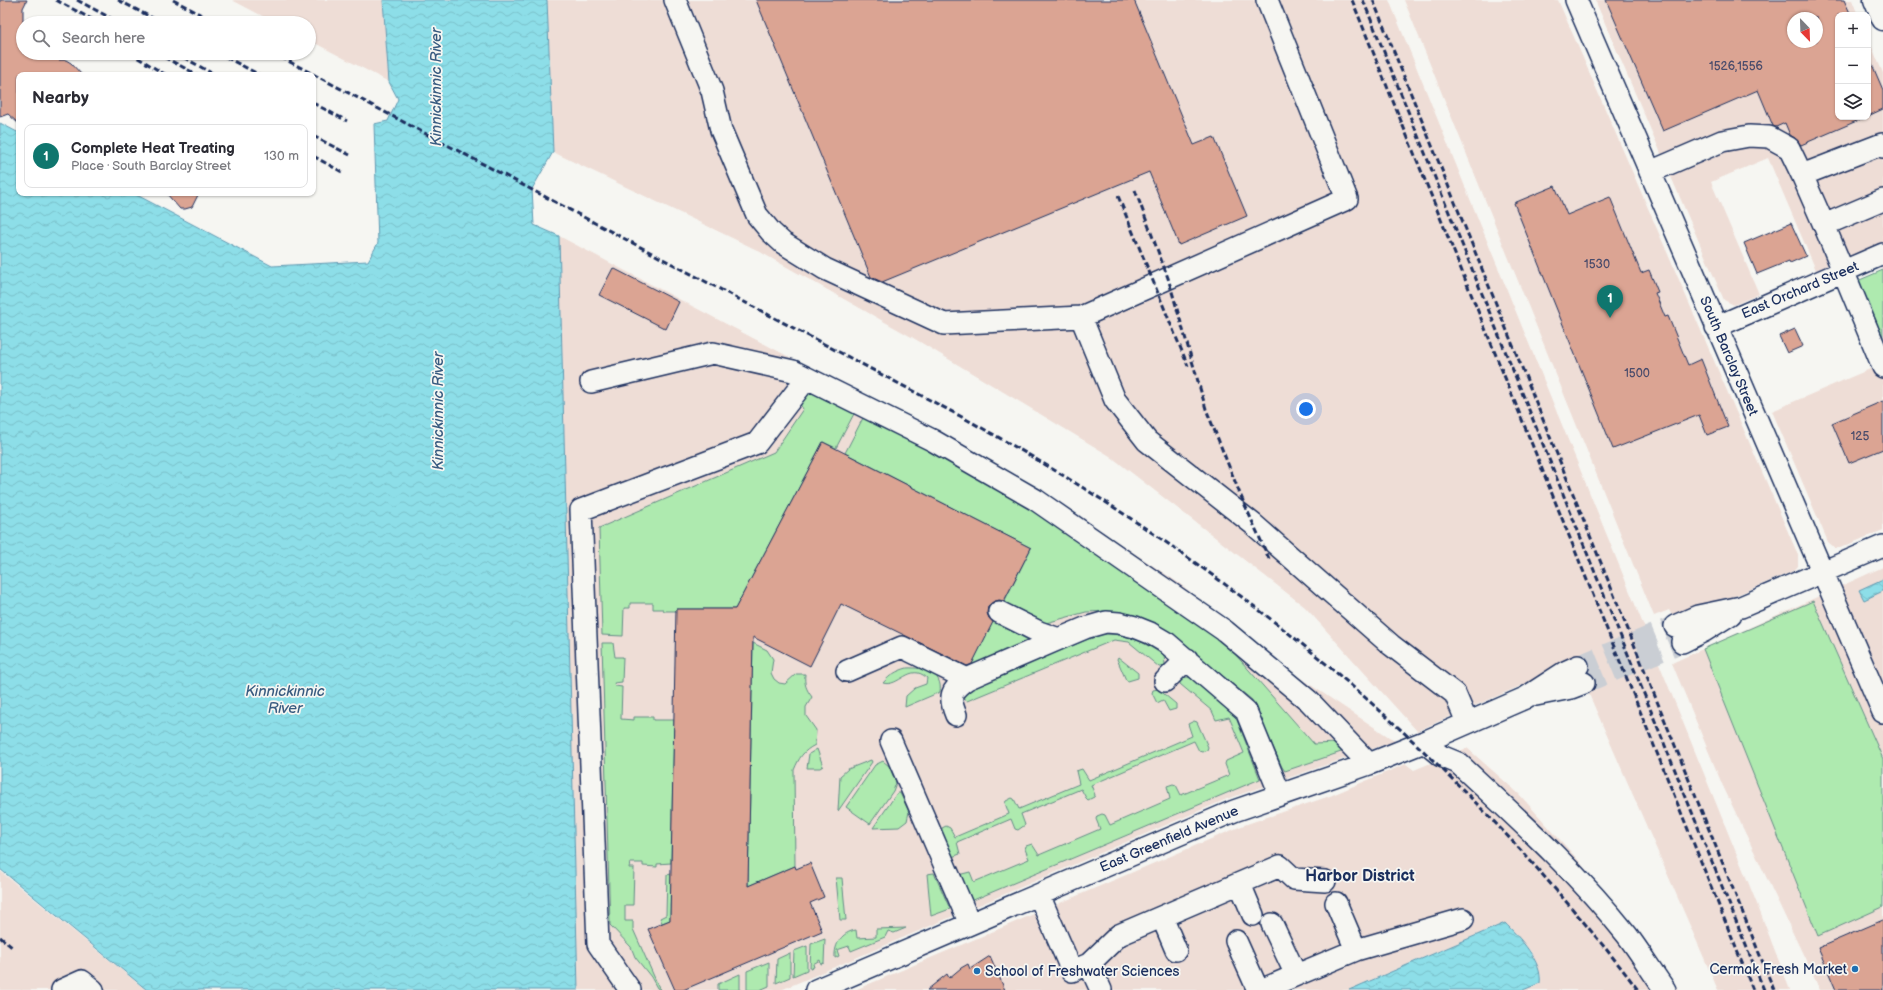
<!DOCTYPE html>
<meta charset="utf-8">
<style>
:root{--surface:#fff;--page:#f7f7f7;--text:#2b2b33;--muted:#7c7c81;--line:#e1e1e2;--accent:#0f766e}
body{margin:0;font-family:"Balsamiq Sans",sans-serif;background:var(--page);color:var(--text)}
.controls{position:absolute;right:12px;top:12px;display:grid;overflow:hidden;border-radius:8px;box-shadow:0 1px 3px #0004}
.controls button{width:36px;height:36px;display:grid;place-items:center;padding:0;border:0;border-bottom:1px solid var(--line);background:var(--surface);color:var(--text);font:20px sans-serif}
.compass{position:absolute;left:1787px;top:12px;width:36px;height:36px;border-radius:50%;background:var(--surface);box-shadow:0 1px 3px #0004;rotate:157deg}
.you{position:absolute;left:1306px;top:409px;width:14px;height:14px;margin:-10px;border:3px solid #fff;border-radius:50%;background:#1a73e8;box-shadow:0 0 0 6px #1a73e833}
.badge{display:grid;place-items:center;width:26px;height:26px;border-radius:50%;background:var(--accent);color:#fff;font-size:13px;font-weight:700}
.pin{position:absolute;translate:-50% -33px;filter:drop-shadow(0 1px 2px #0008)}
.pin::after{content:'';position:absolute;top:21px;width:14px;height:12px;background:inherit;clip-path:polygon(0 0,100% 0,50% 100%)}
.list{margin:0;padding:0;list-style:none}
h2{display:flex;justify-content:space-between;align-items:center;height:52px;margin:0;padding:0 16px;font-size:17px}
h2 small{font-size:13px;font-weight:400;color:var(--muted)}
.list li{display:grid;grid-template-columns:26px 1fr auto;gap:12px;align-items:center;box-sizing:border-box;height:64px;margin:0 8px 8px;padding:0 8px;border:1px solid var(--line);border-radius:8px}
.list b{display:block;font-size:15px;white-space:nowrap}
.list p{margin:0;font-size:13px;white-space:nowrap;color:var(--muted)}
.list em{font-size:13px;font-style:normal;color:var(--muted)}
.icon{flex:none;width:22px;height:22px;fill:none;stroke:currentColor;stroke-width:2;stroke-linecap:round;stroke-linejoin:round}
.map{position:relative;flex:none;width:1883px;height:990px;overflow:hidden}
.search{position:absolute;background:var(--surface);box-shadow:0 1px 3px #0004;left:16px;top:16px;width:300px;height:44px;display:flex;align-items:center;gap:10px;box-sizing:border-box;padding:0 14px;border-radius:22px;color:var(--muted);font-size:15px}
.panel{position:absolute;background:var(--surface);box-shadow:0 1px 3px #0004;left:16px;top:72px;width:300px;height:124px;border-radius:8px}
.map>svg:first-child{display:block}
.built{fill:#eeddd6;fill-rule:evenodd}
.grass{fill:#aeeaaf;stroke:#648c86}
.water{fill:url(#water-waves);stroke:#5f98b1}
.building{fill:#dba493;stroke:#1b2f5e;fill-rule:evenodd}
.lines{fill:none;stroke-linecap:round;stroke-linejoin:round}
.minor-tunnel{stroke:#caced4;stroke-width:21;stroke-dasharray:21 10;stroke-linecap:butt}
.minor-casing{stroke:#1b2f5e;stroke-width:24}
.major-casing{stroke:#1b2f5e;stroke-width:25}
.minor{stroke:#f6f6f2;stroke-width:21}
.major{stroke:#f6f6f2;stroke-width:22}
.rail{stroke:#1b2f5e;stroke-width:3;stroke-dasharray:6 3;stroke-linecap:butt}
.poi-dot{fill:#1f6fb2;stroke:#f6f6f2;stroke-width:1.5}
.labels{text-anchor:middle;dominant-baseline:central;stroke-width:3.5;stroke-linejoin:round;paint-order:stroke}
.number-label{font-size:12px;fill:#4b4c6b}
.street-label{font-size:14px;fill:#1b2f5e;stroke:#f6f6f2}
.poi-label{font-size:14px;fill:#1b2f5e;stroke:#f6f6f2;text-anchor:end}
.water-label{font-size:15px;font-style:italic;fill:#385b80;stroke:#f6f6f2}
.quarter-label{font-size:16px;font-weight:bold;fill:#1b2f5e;stroke:#f6f6f2}
</style>
<div class="map">
<svg width="1883" height="990" viewBox="0 0 1883 990">
<defs>
<pattern id="water-waves" width="16" height="10" patternUnits="userSpaceOnUse"><rect width="16" height="10" fill="#8ddee8"/><path d="M0 5q4-4 8 0t8 0" fill="none" stroke="#79bfc9"/></pattern>
</defs>
<rect width="100%" height="100%" fill="#f6f6f2"/>
<filter id="ink" filterUnits="userSpaceOnUse"><feTurbulence type="fractalNoise" baseFrequency=".025" numOctaves="2"/><feDisplacementMap in="SourceGraphic" scale="8" xChannelSelector="R" yChannelSelector="G"/><feConvolveMatrix kernelMatrix="1 2 1 2 8 2 1 2 1" color-interpolation-filters="sRGB"/></filter>
<g filter="url(#ink)">
<path class="built" d="M232,0H383L389,82L309,40V23H276Z
M547,0H1389L1757,904L1790,990H1718L1575,662L1417,731L1305,607L1110,456L915,339L755,249L553,152Z
M1404,0H1558L1798,555V566L1794,571L1675,621L1669,610L1654,616Z
M1595,0H1852L1858,15H1838V117H1868V38L1883,73V242L1816,270L1768,158L1711,182L1759,294L1734,305L1724,300ZM1793,18H1817V42H1793Z
M559,236L947,440L1104,533L1180,584L1285,668L1395,741L1227,799L781,990H578Z
M1877,366L1883,381V530L1840,548H1835L1828,542L1772,411Z
M1883,567V990H1820L1722,784L1672,663Z
M1467,748L1519,794L1579,861L1679,990H1523L1540,983L1541,976L1531,952L1505,923L1349,990H855L1244,825L1330,796L1406,764L1414,770Z
M0,871L146,990H0Z"/>
<path class="grass" d="M1883,270V339L1880,340L1855,282Z
M817,389L856,410L836,448L823,442L735,609H676V611H664L663,609H653V603H630V608H624L623,636L602,635L599,528L774,452L803,409L798,401L805,394Z
M865,414L969,468L1171,602L1212,635L1220,637L1314,744L1337,743L1347,750L1285,771L1282,767L1252,700L1172,634L1155,623L1134,615L1109,611L1086,612L1046,623L1004,602L1031,548L845,453Z
M1813,601L1883,759V907L1818,936L1703,649Z
M993,621L1028,640V643L969,669Z
M1102,634C1126,633 1145,642 1164,656L1165,664L1162,667H1159L1129,642L1114,640L967,701L964,699L963,696L969,689L1093,637Z
M602,643H613L615,657H623L622,682L614,683L615,686L622,687L621,719L634,720V717H653V720H674L671,863L657,864V867L643,866V863H630L629,868H634L633,905H625V921H633V929L660,990L657,988L651,977L635,957L631,947L610,925Z
M753,643L767,650L773,659L771,673L774,679L779,683L785,684L796,674H805C804,684 806,689 812,697L806,707V716L816,730L815,745C803,751 799,758 794,770L795,866L748,886Z
M1118,657L1138,673V678L1128,681L1126,680L1117,659Z
M907,668C923,667 943,672 940,692L905,707L906,696L915,688L926,684L927,678C910,662 899,688 883,683C890,675 896,671 907,668Z
M1187,677L1191,678L1235,715L1260,779L971,901L960,876L962,874L970,872L974,882L1029,859L1025,849L1026,846L1032,844L1039,855L1100,829L1096,819L1097,816L1102,814L1105,815L1110,825L1170,799L1167,786L1173,784L1176,785L1181,795L1229,775L1225,764L1226,761L1244,753L1229,717L1216,720L1212,711L1180,684V679Z
M1158,689L1176,704V709L1169,711L1163,700L1157,703L1152,693L1153,690Z
M1194,721L1197,722L1208,747L1207,750L1202,752L1199,751L1194,741L1091,785L1095,795L1094,797L1088,800L1086,798L1081,789L1021,814L1025,825L1018,830L1015,829L1011,819L957,842L960,854L952,857L941,832L942,828L946,826L950,828L955,837L1009,814L1005,803L1006,801L1012,798L1014,799L1019,809L1079,784L1076,771L1082,769L1089,780L1192,736L1188,724Z
M817,749L823,766L820,768H807L809,754Z
M871,760L872,762L838,811L840,776L848,769Z
M883,761L889,766L896,783L893,791L870,824L846,807L875,765Z
M897,793H900L909,812L907,821L899,827L873,828Z
M934,873L950,909L931,916L927,874Z
M671,874L670,920L662,923L660,918L666,915L667,875Z
M836,878H842L846,920H840Z
M906,928L894,933L888,931L885,937L851,951L849,946L837,950L839,956L835,958C834,944 842,932 856,930L857,938L876,937V929Z
M825,939L824,963L821,964L820,960L813,964L814,967L810,968L811,944Z
M807,946V970L793,976L794,951Z
M790,953V977L776,983L777,959Z
M769,962V986L760,990H747V971Z
M740,974V990H718V984Z"/>
<path class="water" d="M383,0H547L553,152L532,189L534,225L559,236L578,990H147L0,869V123L19,133V193H133L272,266L368,261L378,243L374,124L388,121L398,99L389,82Z
M1883,579V591L1864,600L1859,590Z
M1505,923C1519,937 1543,962 1540,983L1523,990H1349Z"/>
<path class="building" d="M0,0H27L23,8V53H52L59,60H66L71,63L82,75H19V124L8,114L0,117Z
M756,0H1134L1194,145L1214,137L1247,216L1179,245L1149,172L882,282L871,277Z
M1606,0H1844L1851,15H1838V117H1866L1801,145L1795,138L1790,135L1785,123L1776,127L1773,126L1758,90L1663,131ZM1793,18H1817V42H1793Z
M1868,55L1883,90V109L1868,116Z
M1555,186L1567,215L1610,197L1641,273L1649,270L1658,292L1655,293L1665,317L1668,316L1688,365L1701,359L1728,427L1707,435L1699,415L1613,449L1514,203Z
M166,193H199L192,207L185,209H180Z
M1791,223L1806,256L1790,263L1789,261L1757,274L1744,243Z
M613,268L679,302L666,329L599,295Z
M1795,329L1803,346L1787,353L1779,336Z
M1883,401V449L1849,463L1832,423Z
M823,442L1031,548L1004,601L999,600L993,602L988,606L987,613L989,618L993,622L972,664L967,666L841,604L810,666L753,637L748,886L795,866L796,869L810,863L824,897L810,903L822,931L683,990H675L648,929L670,920L676,609H735Z
M1883,920V990H1836L1818,948Z
M990,956L1005,990H927L947,974L949,978L961,968L968,964L970,969Z"/>
<g class="lines">
<path class="minor-tunnel" d="M1578,666L1675,626
M1584,683L1682,642"/>
<g class="minor-casing">
<path id="minor" d="M675,0L712,91L721,130L757,215L771,232L783,243L825,269L944,324L1081,317L1347,199L1267,0
M1576,0L1883,712
M1650,172L1722,141L1749,136L1769,137L1789,148L1802,175L1882,144L1883,147
M1802,175L1824,225
M1883,200L1824,225L1883,367
M1081,317L1115,400L1147,441L1253,524L1391,645L1455,694L1467,722
M1716,327L1883,254
M591,382L713,353L793,371L932,440L1036,500L1225,631L1309,701L1369,764
M999,612L1039,632L1059,639L1085,628L1106,622L1119,623L1135,627L1150,633L1167,643L1246,711L1280,794
M1675,626L1698,616L1741,607L1883,546
M1682,642L1704,631L1731,614
M847,671L902,647L967,679
M1165,681L1187,659
M1536,695L1571,688L1584,683
M956,715C948,696 951,690 967,679L1059,639
M891,741L970,924
M1424,742L1441,756L1458,763C1517,818 1577,872 1627,935C1640,952 1652,972 1665,990
M1240,884L1253,915
M1039,895L1072,971L1089,964L1119,935L1280,866L1294,879L1325,881
M1336,903L1356,950
M1162,917L1176,950
M1272,924L1296,975
M1236,941L1258,990
M1089,964L1101,990
M62,990L82,981L93,990
M630,990L598,944L581,510L757,443L807,378
M816,990L1234,811L1369,764L1424,742L1525,698L1565,672L1578,666
M1261,990L1356,950L1463,919"/>
</g>
<g class="major-casing">
<path id="major" d="M1875,0L1883,19"/>
</g>
<use href="#minor" class="minor"/>
<use href="#major" class="major"/>
<path class="rail" d="M56,0L99,23
M77,0L120,23
M118,0L162,23
M173,0L217,23
M1352,0L1753,990
M1363,0L1764,990
M1373,0L1774,990
M130,53L166,75
M156,53L198,75
M176,53L215,75
M218,53L260,75
M273,53L962,417C1178,535 1370,682 1535,866C1570,906 1606,947 1638,990
M313,103L347,121
M313,136L350,155
M313,156L342,172
M1135,190L1168,278L1206,409L1240,494L1270,561
M1118,196L1188,366
M0,937L13,948"/>
</g>
</g>
<g class="poi-dot">
<circle cx="1855" cy="969" r="4"/>
<circle cx="977" cy="971" r="4"/>
</g>
<g class="labels">
<g class="number-label">
<text x="1736" y="66">1526,1556</text>
<text x="1597" y="264">1530</text>
<text x="1637" y="373">1500</text>
<text x="1860" y="436">125</text>
</g>
<g class="street-label">
<text transform="translate(1800 290) rotate(-23)">East Orchard Street</text>
<text transform="translate(1729 356) rotate(67)">South Barclay Street</text>
<text transform="translate(1169 839) rotate(-23)">East Greenfield Avenue</text>
</g>
<g class="poi-label">
<text x="1847" y="969">Cermak Fresh Market</text>
<text x="985" y="971" text-anchor="start">School of Freshwater Sciences</text>
</g>
<g class="water-label">
<text transform="translate(436 87) rotate(-90)">Kinnickinnic River</text>
<text transform="translate(438 411) rotate(-90)">Kinnickinnic River</text>
<text x="285" y="691">Kinnickinnic<tspan x="285" dy="17">River</tspan></text>
</g>
<g class="quarter-label">
<text x="1360" y="876">Harbor District</text>
</g>
</g>
</svg>
<div class="controls">
<button>+</button>
<button>−</button>
<button><svg class="icon" aria-label="layers" viewBox="0 0 24 24"><path d="M12 4l9 5-9 5-9-5zM3 14l9 5 9-5"/></svg></button>
</div>
<svg class="compass" viewBox="-18 -18 36 36"><path d="M0-13l5 13h-10z" fill="#e53935"/><path d="M0 13l5-13h-10z" fill="#7c7c81"/></svg>
<div class="you"></div>
<div class="pin badge" style="left:1610px;top:318px">1</div>
<div class="search"><svg class="icon" aria-label="search" viewBox="0 0 24 24"><circle cx="10" cy="10" r="6"/><path d="M15 15l6 6"/></svg>Search here</div>
<section class="panel">
<h2>Nearby<small></small></h2>
<ul class="list">
<li><span class="badge">1</span><div><b>Complete Heat Treating</b><p>Place · South Barclay Street</p></div><em>130 m</em></li>
</ul>
</section>
</div>
